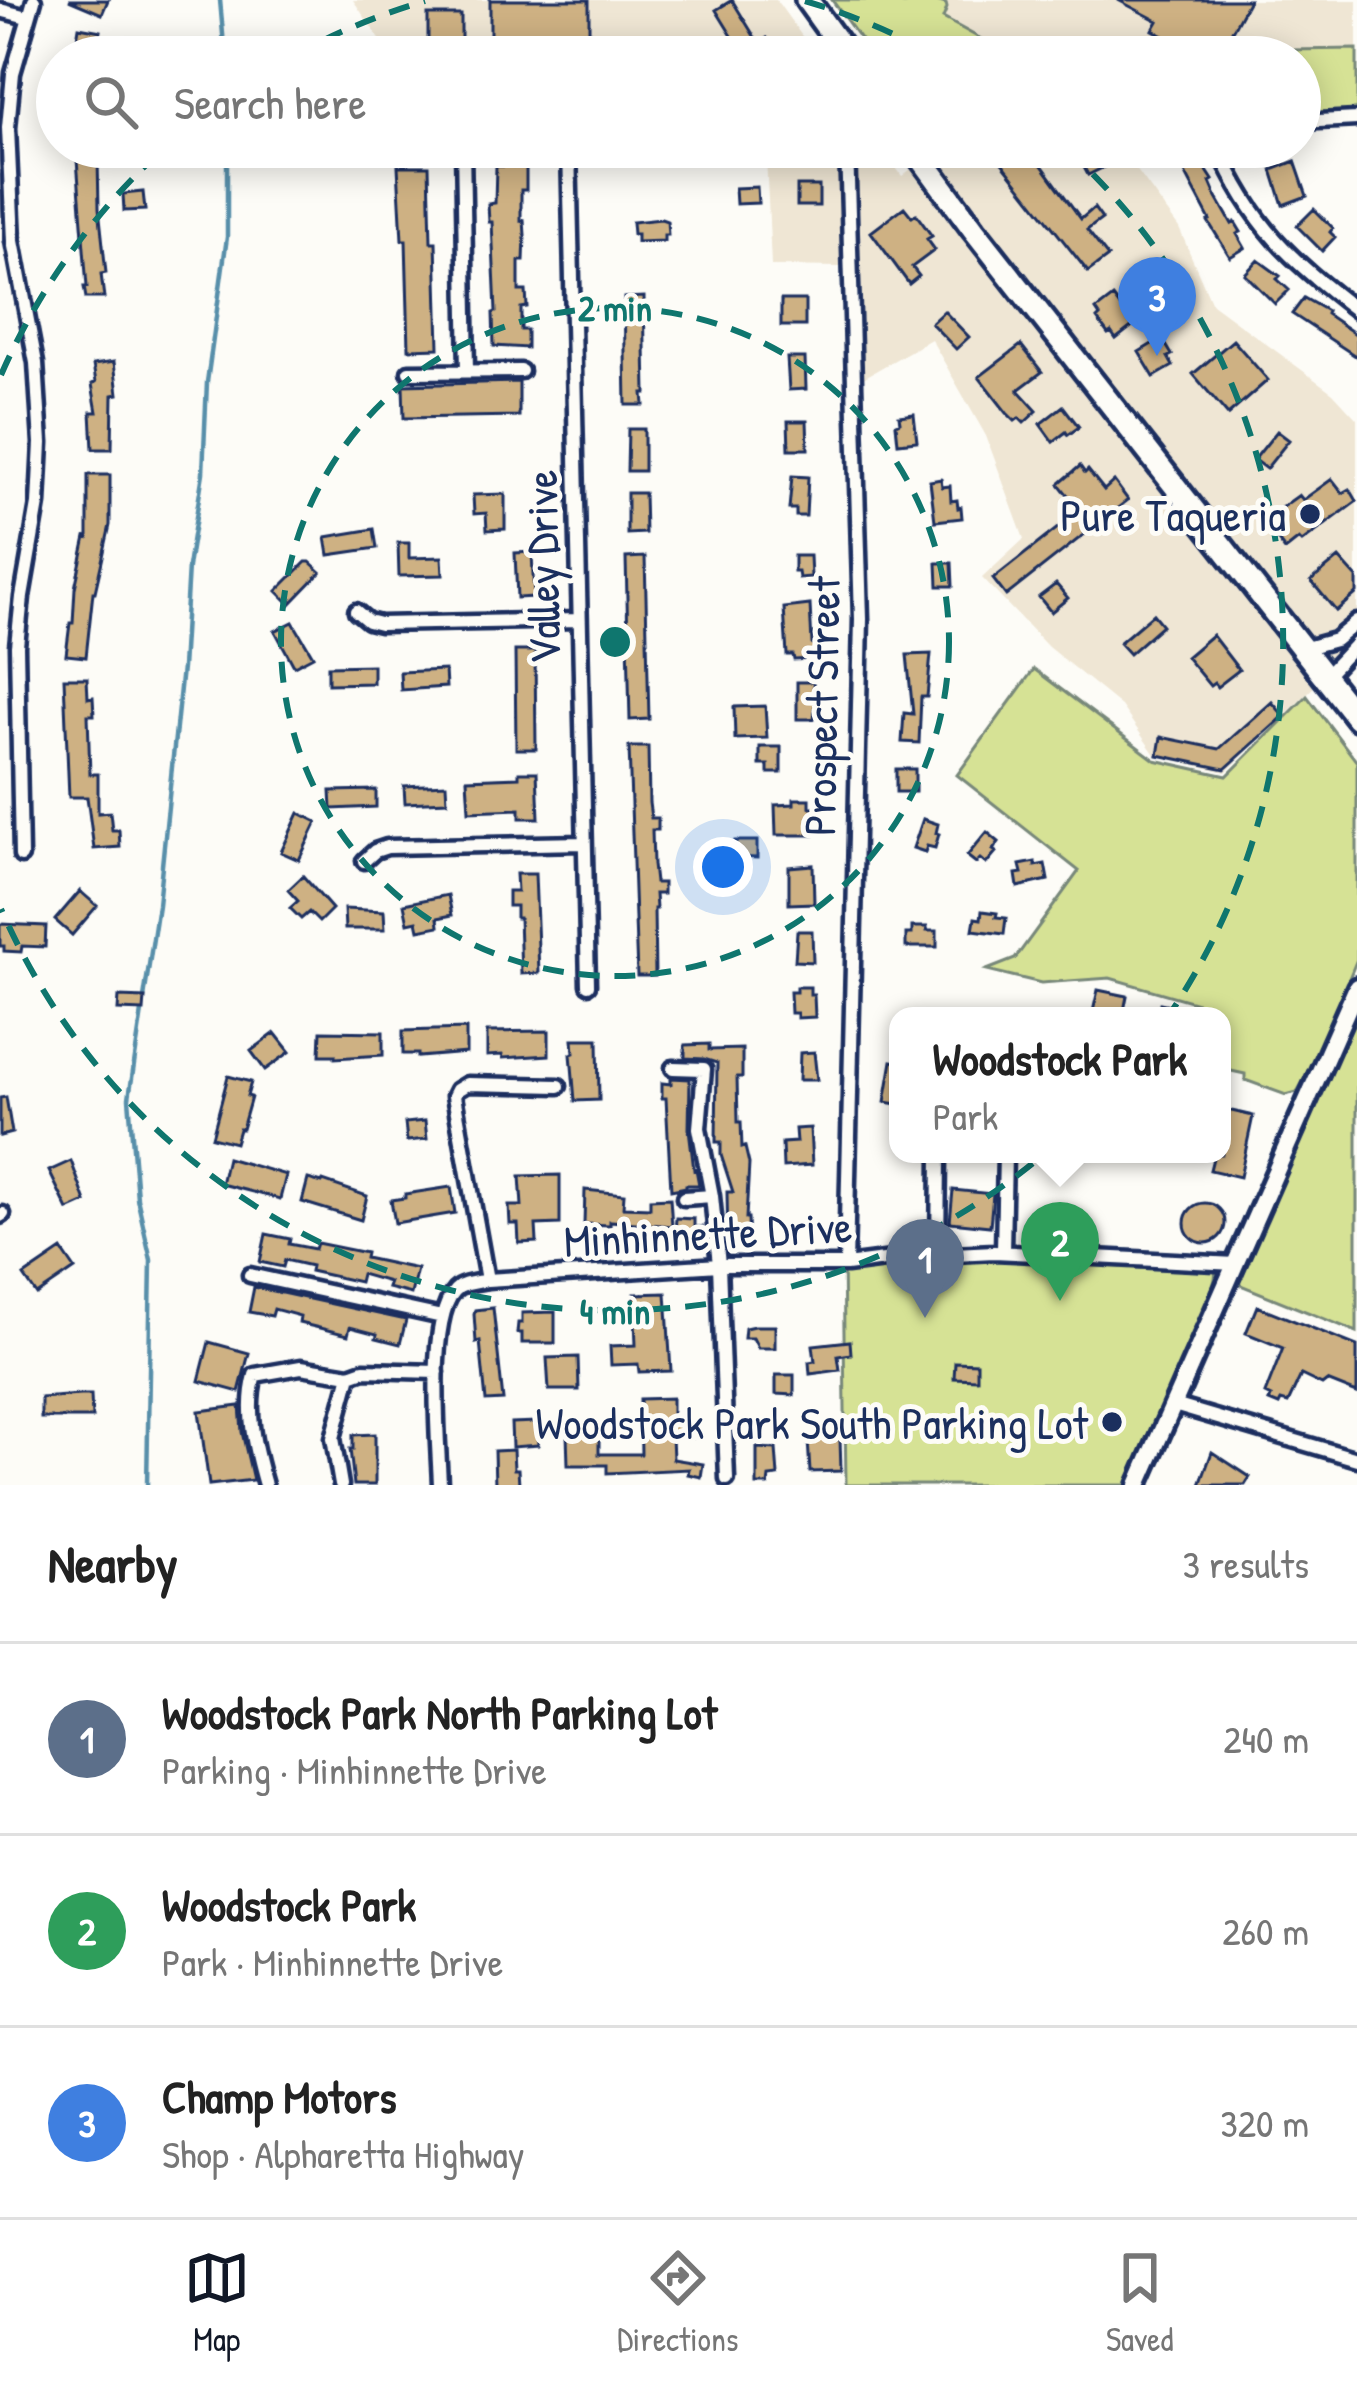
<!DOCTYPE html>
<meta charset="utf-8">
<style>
:root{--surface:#fff;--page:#f2f2f2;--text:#222;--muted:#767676;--line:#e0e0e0;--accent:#111827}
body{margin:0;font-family:"Patrick Hand",sans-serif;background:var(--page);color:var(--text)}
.you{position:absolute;left:723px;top:867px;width:42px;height:42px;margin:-30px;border:9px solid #fff;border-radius:50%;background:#1a73e8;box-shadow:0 0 0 18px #1a73e833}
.badge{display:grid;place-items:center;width:78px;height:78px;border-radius:50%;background:var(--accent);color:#fff;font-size:39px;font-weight:700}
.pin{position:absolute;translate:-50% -99px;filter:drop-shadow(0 3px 6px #0008)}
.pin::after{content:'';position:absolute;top:63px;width:42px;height:36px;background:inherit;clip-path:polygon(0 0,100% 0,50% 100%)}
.popup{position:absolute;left:889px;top:1007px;width:342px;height:156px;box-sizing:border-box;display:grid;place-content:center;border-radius:24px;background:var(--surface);filter:drop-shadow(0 3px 9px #0005);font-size:39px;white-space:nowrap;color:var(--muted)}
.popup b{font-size:45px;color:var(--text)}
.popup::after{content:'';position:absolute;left:50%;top:100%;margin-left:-24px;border:24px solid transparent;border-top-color:var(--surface)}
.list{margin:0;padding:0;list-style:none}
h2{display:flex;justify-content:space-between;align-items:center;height:156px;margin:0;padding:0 48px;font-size:51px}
h2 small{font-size:39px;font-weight:400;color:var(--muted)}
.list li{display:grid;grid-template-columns:78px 1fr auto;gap:36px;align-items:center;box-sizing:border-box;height:192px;padding:0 48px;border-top:3px solid var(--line)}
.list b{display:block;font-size:45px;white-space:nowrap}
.list p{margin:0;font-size:39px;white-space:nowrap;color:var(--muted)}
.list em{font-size:39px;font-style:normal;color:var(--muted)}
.icon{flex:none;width:66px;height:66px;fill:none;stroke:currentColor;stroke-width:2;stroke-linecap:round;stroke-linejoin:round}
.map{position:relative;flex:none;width:1357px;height:1485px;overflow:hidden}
.search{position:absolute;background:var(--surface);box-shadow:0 6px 30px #0003;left:36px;right:36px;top:36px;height:132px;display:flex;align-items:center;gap:30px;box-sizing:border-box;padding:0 42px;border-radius:66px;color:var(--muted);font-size:45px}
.sheet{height:732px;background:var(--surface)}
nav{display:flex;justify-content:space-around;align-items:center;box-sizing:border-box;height:168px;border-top:3px solid var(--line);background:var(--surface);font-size:33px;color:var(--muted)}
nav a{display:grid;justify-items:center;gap:6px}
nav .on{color:var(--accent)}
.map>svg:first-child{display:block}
.built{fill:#efe6d4}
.green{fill:#d6e295;stroke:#78887a;stroke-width:3}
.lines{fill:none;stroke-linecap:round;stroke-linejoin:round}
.stream{stroke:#588faa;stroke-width:4.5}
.building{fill:#ceb183;stroke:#1b2f5e;stroke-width:3}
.street-casing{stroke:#1b2f5e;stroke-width:21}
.secondary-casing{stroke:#1b2f5e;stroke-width:26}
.highway-casing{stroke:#1b2f5e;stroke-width:30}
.street{stroke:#fdfcf7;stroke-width:12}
.secondary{stroke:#fdfcf7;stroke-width:16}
.highway{stroke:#fdfcf7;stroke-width:21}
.ring{fill:none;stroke:#0f766e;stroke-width:6;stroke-dasharray:21 15}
.poi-dot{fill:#1b2f5e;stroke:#fdfcf7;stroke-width:4.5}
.labels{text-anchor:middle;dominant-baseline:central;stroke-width:10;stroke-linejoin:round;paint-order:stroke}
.poi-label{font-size:45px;fill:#1b2f5e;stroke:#fdfcf7;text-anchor:end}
.street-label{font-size:45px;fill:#1b2f5e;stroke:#fdfcf7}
.centre{fill:#0f766e;stroke:#fdfcf7;stroke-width:6}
.ring-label{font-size:36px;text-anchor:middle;font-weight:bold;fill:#0f766e;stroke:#fdfcf7;stroke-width:10;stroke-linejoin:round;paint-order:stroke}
</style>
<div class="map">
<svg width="1357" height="1485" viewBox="0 0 1357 1485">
<rect width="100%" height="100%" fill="#fdfcf7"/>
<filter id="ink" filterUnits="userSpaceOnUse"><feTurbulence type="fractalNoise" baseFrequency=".00833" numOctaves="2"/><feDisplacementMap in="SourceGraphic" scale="24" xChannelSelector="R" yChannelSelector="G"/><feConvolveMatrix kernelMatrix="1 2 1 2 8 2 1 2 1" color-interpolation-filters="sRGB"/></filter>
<g filter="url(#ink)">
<path class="built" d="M353,0H776L817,57H392Z
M839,0H1357V107L1300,57H878Z
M700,147H881L902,176L939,147H1120L1179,228L1212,304L1333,393L1357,419V664L1348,654L1226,772L1156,756L1121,706L1048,647L982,578L1024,539L986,436L931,339L846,388L841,267L771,266L766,156Z"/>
<path class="green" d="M832,0H881L904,4L933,0L946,4L947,8L943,18L1014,57H873Z
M1357,49V114L1300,117V57H1273L1287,50Z
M1034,669L1155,760L1227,776L1307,696L1357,762V959L1314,1062L1297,1092L1286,1095L1245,1080V1074L1222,1069V1016H1207L1208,1006L1110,978L1041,983L987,970L1015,959L1079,871L957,775Z
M1357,1007V1332L1238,1284Z
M928,1254L1217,1260L1215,1279L1206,1312L1144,1485H846L843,1258Z"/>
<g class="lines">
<path class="stream" d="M220,0L225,57
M147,1485L151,1260L137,1198L129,1098L158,905L182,668L188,567L203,473L207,382L227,237V147"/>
</g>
<path class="building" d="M69,0H108L102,14Z
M490,0H589V57H490Z
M732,0L759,44L767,38L779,57H745L716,10Z
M1118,0H1249L1220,53L1198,42L1193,52L1153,30L1158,21Z
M428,15H461V57H428Z
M79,27L101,31L96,57H74Z
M710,41V57H677L676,42Z
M1015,147L1022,157L1031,150L1081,219L1094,208L1102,219L1087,230L1108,257L1088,272L999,159Z
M1096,147H1109L1116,161L1088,175L1078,156Z
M1198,157L1213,180L1210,182L1216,196L1232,224L1235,222L1241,232L1237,234L1245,248L1230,257L1208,221L1210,220L1181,165Z
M98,159L99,208L106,273L101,274L104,298H86L84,287H87L77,160Z
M1295,161L1307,196L1283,205L1272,170Z
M398,166H429L431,242H436L439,348L409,349L406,240H402Z
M496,166L526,167V190H521V221L524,220L525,235L524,261H519V291H526L527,307L521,308V330H527V348L494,346L493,313L496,312L492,222H489L488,204L495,203Z
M797,186H819V206H797Z
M757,187L758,203L736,204L735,188Z
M143,192L145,210L124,211L123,194Z
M904,207L912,217L916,214L932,236L927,239L935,250L912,267L919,276L909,284L871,232Z
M1314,209L1333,228L1330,232L1335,237L1322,251L1297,226Z
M661,219L667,221L668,235H664V241L637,242V234H633L632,222Z
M1258,260L1280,276L1277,279L1289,290L1275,304L1245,274Z
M644,297L646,393H643L644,405H626L624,298Z
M1113,297L1134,325L1116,339L1111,332L1108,334L1097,319L1100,316L1096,310Z
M1304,298L1327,311L1326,314L1357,335V357L1292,314Z
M781,300H805V326H781Z
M944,311L969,337L956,349L931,323Z
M1162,338L1172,355L1168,357L1173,366L1154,377L1139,352Z
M1233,340L1268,380L1228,415L1193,374Z
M1021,345L1042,372L1018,390L1037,411L1024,423L1019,418L1015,421L1007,413L979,377Z
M787,358H805L806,389L789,390Z
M114,362L118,394L113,395L112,449H93L91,412H97L92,384L96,382L93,365Z
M519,382V416L404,418L403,385Z
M1063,406L1079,427L1068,435L1066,432L1053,442L1040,424Z
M914,414L917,441L898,443L896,424L900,422L899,416Z
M788,421H807L808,449H789Z
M628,429H644V471H627Z
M1277,431L1289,440L1266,469L1254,460Z
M1080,466L1085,473L1088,470L1104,490L1114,481L1128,500L1006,596L993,579L1073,516L1064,505L1071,499L1059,484Z
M88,475H110V525L95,592H93L86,657L66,655L70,623H73L75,588L86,537L88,538Z
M792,476L808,477L806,516H796V509H789Z
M941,479L942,487L950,486L951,501L957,500L958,508L961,507L962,518L935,521L930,481Z
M1332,479L1343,493L1350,489L1357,501L1302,542L1299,539L1285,550L1270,530L1284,518L1278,510L1299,495L1303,500Z
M627,493H644L645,533L627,534Z
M505,494V529L487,530L486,513L474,514L473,495Z
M374,529L377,548L329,555L326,537Z
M398,543H409V558L442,557L443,575L399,576Z
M532,552L534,597L517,598L515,553Z
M794,556H810L811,577L799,578L798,572H794Z
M645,557L649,719L630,720L626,558Z
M1339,558L1357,578V593L1336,611L1311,581Z
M306,562H310L321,572L290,604L277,591Z
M937,563H952L953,586H938Z
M1056,584L1068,598L1051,612L1039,597Z
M810,605L812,644L819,651H812L813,659L794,660L793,655H787L784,608Z
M1153,614L1162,625L1129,654L1119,643Z
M293,622L313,656L294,666L275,631Z
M1212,635L1239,670L1217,687L1214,683L1210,686L1186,657Z
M515,651H535L536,749H516Z
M931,654L927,697H921L919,743L902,742L904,713L913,714L907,655Z
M373,665V683L328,684V666Z
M445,670L446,687L401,690L400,672Z
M64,678H87L88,698L93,697L94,715H88L90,774H98V813L110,812L112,830H119L120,847L94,849L87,797H69Z
M797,682H813L814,697H816L814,719H797Z
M1272,702L1284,716L1225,769L1158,755L1161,737L1219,749Z
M765,706L767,738L735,739L734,707Z
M629,747H648L649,803L651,818H658V830H652L653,865L655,883H663V894H655L656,909H654L655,976H637Z
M760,747H781V773H768V765H760Z
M896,769H915V792H896Z
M519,772H537L539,818H520V809L469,811L467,779L519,777Z
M446,784L447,801L405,803L404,786Z
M376,790V807L332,809L331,791Z
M794,799H810V807H814V812H818V826H814V835H776L775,805L794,804Z
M299,813L317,822L299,860L281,852Z
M923,819L938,824L936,833L939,834L935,848L927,846L925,852L913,848Z
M987,832L999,842L993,850L996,852L986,864L980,859L976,863L967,856Z
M735,841H757V858L735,857Z
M1035,862V866L1045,864L1048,880L1018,887L1016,874L1022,873L1020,865Z
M813,865L814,903L789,904V867Z
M516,874H535L539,973L521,974L519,918H516V906H508V891H517Z
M303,876L332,909L319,922L309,912L301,919L290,908L298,901L288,890Z
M80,891L97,906L72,935L55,920Z
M448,895L452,915L438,918L439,926L419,930L417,921L408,923L404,904Z
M344,909L384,911L385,929H345Z
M982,911L997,913L996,917L1006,918L1004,934L973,930L975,918L981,919Z
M0,924L46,926L45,947L22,946L21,952L4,951V946H0Z
M912,927H927V931H937V947H906V934H912Z
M797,931H812L813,962L795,961Z
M796,987H810V995H814L815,1017L797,1018V1013H791L790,992H796Z
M1098,990L1127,996L1123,1016H1092Z
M119,997L145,998L144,1011L118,1010Z
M1160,1003L1197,1011V1016H1157Z
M466,1029V1053L418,1057V1054H403V1031Z
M321,1031L383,1032V1055L335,1058V1055H320Z
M549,1031V1055L503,1058L502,1055L487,1056V1032Z
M275,1033L290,1052L265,1070L251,1051Z
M573,1039H598L599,1100L575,1101L571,1054L574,1053Z
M709,1044V1050L742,1049V1077H737L738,1122H741L742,1148L745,1147L749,1164L746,1218H748L749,1246L728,1247L727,1192H733L721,1155V1142H716L717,1063L704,1059L685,1058V1045Z
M814,1052L817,1080H799L800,1053Z
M892,1061L898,1062V1104L885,1102Z
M228,1076L251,1082L247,1096L251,1097L242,1129H239L235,1143L212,1137Z
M671,1078L690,1079L689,1129L694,1170L696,1169L699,1185H686V1187L671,1190L666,1098H662V1083L671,1084Z
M6,1097L12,1133L0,1136V1098Z
M1223,1109L1253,1116L1240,1177L1210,1170L1214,1154H1222Z
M425,1121L427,1139L407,1141L405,1123Z
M810,1128L812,1165L783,1167L782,1143L796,1142L795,1129Z
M227,1158L286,1175L280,1199L221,1184Z
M71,1161L86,1202L68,1210L49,1171Z
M560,1175V1224L536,1225L537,1242L519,1243L518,1224H510L509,1206H522L520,1176Z
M308,1179L322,1183L323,1181L367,1196L361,1220L302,1202Z
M451,1187L455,1213L395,1223L391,1200L405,1198V1194Z
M585,1190L624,1194L623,1207L650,1208V1199L670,1198L672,1226L610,1221V1225L584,1224Z
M953,1190L993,1194L990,1226L950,1222Z
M1185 1223a20 20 0 1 1 40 0a20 20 0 1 1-40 0Z
M676,1218L694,1219V1227H702L701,1247L674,1246Z
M266,1234L290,1239L289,1244L315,1249L317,1243L366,1253L365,1258L417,1269L411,1294L387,1288L389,1282L361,1274L359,1282L310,1271L311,1266L285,1260L283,1267L260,1262Z
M62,1250L75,1269L37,1295L24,1276Z
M254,1287L406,1320L400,1344L376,1338L377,1334L350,1327L348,1335L299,1323L300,1316L274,1309L272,1316L249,1312Z
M666,1293L671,1371L639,1372L638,1364L611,1365L610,1346L636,1345L634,1294Z
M1257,1306L1357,1346V1393L1327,1381L1322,1385L1301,1375L1288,1403L1281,1401L1279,1405L1269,1401L1271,1397L1265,1394L1283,1348L1246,1333Z
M493,1308L503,1400L486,1401L480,1341L476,1342L474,1314L475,1310Z
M555,1312V1343H522V1333H517L518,1323H522V1313Z
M754,1326H775V1348H758L753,1338H744L745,1328Z
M850,1341L851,1354L838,1356L840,1370L810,1374L809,1362L815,1361L813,1345Z
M209,1342L249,1353L239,1392L199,1381Z
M578,1357L579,1390H549L547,1358Z
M955,1362L977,1363V1379L954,1378Z
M776,1375H794V1395L776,1394Z
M80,1395H91L92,1418H41V1398Z
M672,1398V1418L694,1421V1438L672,1437L673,1459L703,1464L701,1477L688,1474L689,1469L607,1473V1465H568L567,1434L599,1433V1454H641L640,1399Z
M240,1406L242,1432L253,1480L209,1485L199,1411Z
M537,1422L538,1445L512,1447L511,1423Z
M375,1434V1485H354L350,1449H353V1435Z
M840,1439L841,1471L810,1472L808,1440Z
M757,1448L776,1449L778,1476L769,1477L768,1485H757Z
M513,1450L514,1469H518L519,1484L495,1485L494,1451Z
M1212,1452L1250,1477L1245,1485H1200Z"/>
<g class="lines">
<g class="street-casing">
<path id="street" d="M0,10L27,17
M1300,122L1357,119
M463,147L467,371
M569,147L588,985
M1218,147C1252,225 1291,261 1357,311
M412,148L516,147
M409,372L521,371
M356,611L368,621L380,624L579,620
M1302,649L1335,640L1357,622
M1325,677L1357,643
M21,856L17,646L22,597L38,504L41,443L36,363L13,241L8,128L13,73L34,0
M364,861L375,851L387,847L584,843
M673,1068L704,1069L699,1128L712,1196L719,1265L727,1479
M684,1198L712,1196
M0,1216L3,1214
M1003,1251L1005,1154
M938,1254L939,1154
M846,1265L861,619L847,147
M250,1275L442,1317
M487,1280L454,1096L457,1090L467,1084L559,1086
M350,1375L364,1370L437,1372
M1174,1405L1357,1459
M265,1485C255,1450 245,1411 255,1375L301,1367L350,1375L333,1438L341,1485
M440,1485C439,1446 425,1309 459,1287C466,1283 479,1282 487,1280L719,1265H846L915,1256L994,1252L1236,1264"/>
</g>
<g class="secondary-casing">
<path id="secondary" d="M1138,1485L1357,987"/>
</g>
<g class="highway-casing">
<path id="highway" d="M807,0L848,57
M913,147L974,230L1357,718"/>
</g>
<use href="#street" class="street"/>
<use href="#secondary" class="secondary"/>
<use href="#highway" class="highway"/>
</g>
</g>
<g class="ring">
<circle cx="615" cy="642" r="334"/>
<path d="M1 375A669 669 0 0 1 163 149M291 57A669 669 0 0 1 425 1M805 1A669 669 0 0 1 939 57M1067 149A669 669 0 1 1 1 909"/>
</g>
<g class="poi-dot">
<circle cx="1310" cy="514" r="12"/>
<circle cx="1112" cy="1422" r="12"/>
</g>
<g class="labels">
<g class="poi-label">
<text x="1286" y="514">Pure Taqueria</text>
<text x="1088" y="1422">Woodstock Park South Parking Lot</text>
</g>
<g class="street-label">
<text transform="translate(542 567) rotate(-91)">Valley Drive</text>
<text transform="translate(821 706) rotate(-89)">Prospect Street</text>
<text transform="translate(708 1233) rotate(-3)">Minhinnette Drive</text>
</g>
</g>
<circle cx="615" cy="642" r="18" class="centre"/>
<g class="ring-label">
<text x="615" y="321">2 min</text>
<text x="615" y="1324">4 min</text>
</g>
</svg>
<div class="you"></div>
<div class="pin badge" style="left:925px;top:1318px;background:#5c6f8a">1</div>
<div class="pin badge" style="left:1060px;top:1301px;background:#2e9e5b">2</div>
<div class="popup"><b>Woodstock Park</b>Park</div>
<div class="pin badge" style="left:1157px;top:356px;background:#3f7fe0">3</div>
<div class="search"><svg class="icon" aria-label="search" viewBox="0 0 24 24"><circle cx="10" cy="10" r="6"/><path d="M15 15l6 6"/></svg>Search here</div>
</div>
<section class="sheet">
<h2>Nearby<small>3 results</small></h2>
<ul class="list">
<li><span class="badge" style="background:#5c6f8a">1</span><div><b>Woodstock Park North Parking Lot</b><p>Parking · Minhinnette Drive</p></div><em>240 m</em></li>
<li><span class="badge" style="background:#2e9e5b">2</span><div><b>Woodstock Park</b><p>Park · Minhinnette Drive</p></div><em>260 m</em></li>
<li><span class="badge" style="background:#3f7fe0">3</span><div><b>Champ Motors</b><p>Shop · Alpharetta Highway</p></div><em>320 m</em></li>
</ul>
</section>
<nav>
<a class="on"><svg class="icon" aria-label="map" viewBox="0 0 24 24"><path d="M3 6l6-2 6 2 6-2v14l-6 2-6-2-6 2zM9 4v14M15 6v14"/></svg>Map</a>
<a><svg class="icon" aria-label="directions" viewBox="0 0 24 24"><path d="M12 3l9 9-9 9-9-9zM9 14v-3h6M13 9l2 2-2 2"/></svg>Directions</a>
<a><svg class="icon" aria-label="saved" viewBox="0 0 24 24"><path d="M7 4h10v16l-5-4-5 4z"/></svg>Saved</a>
</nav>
